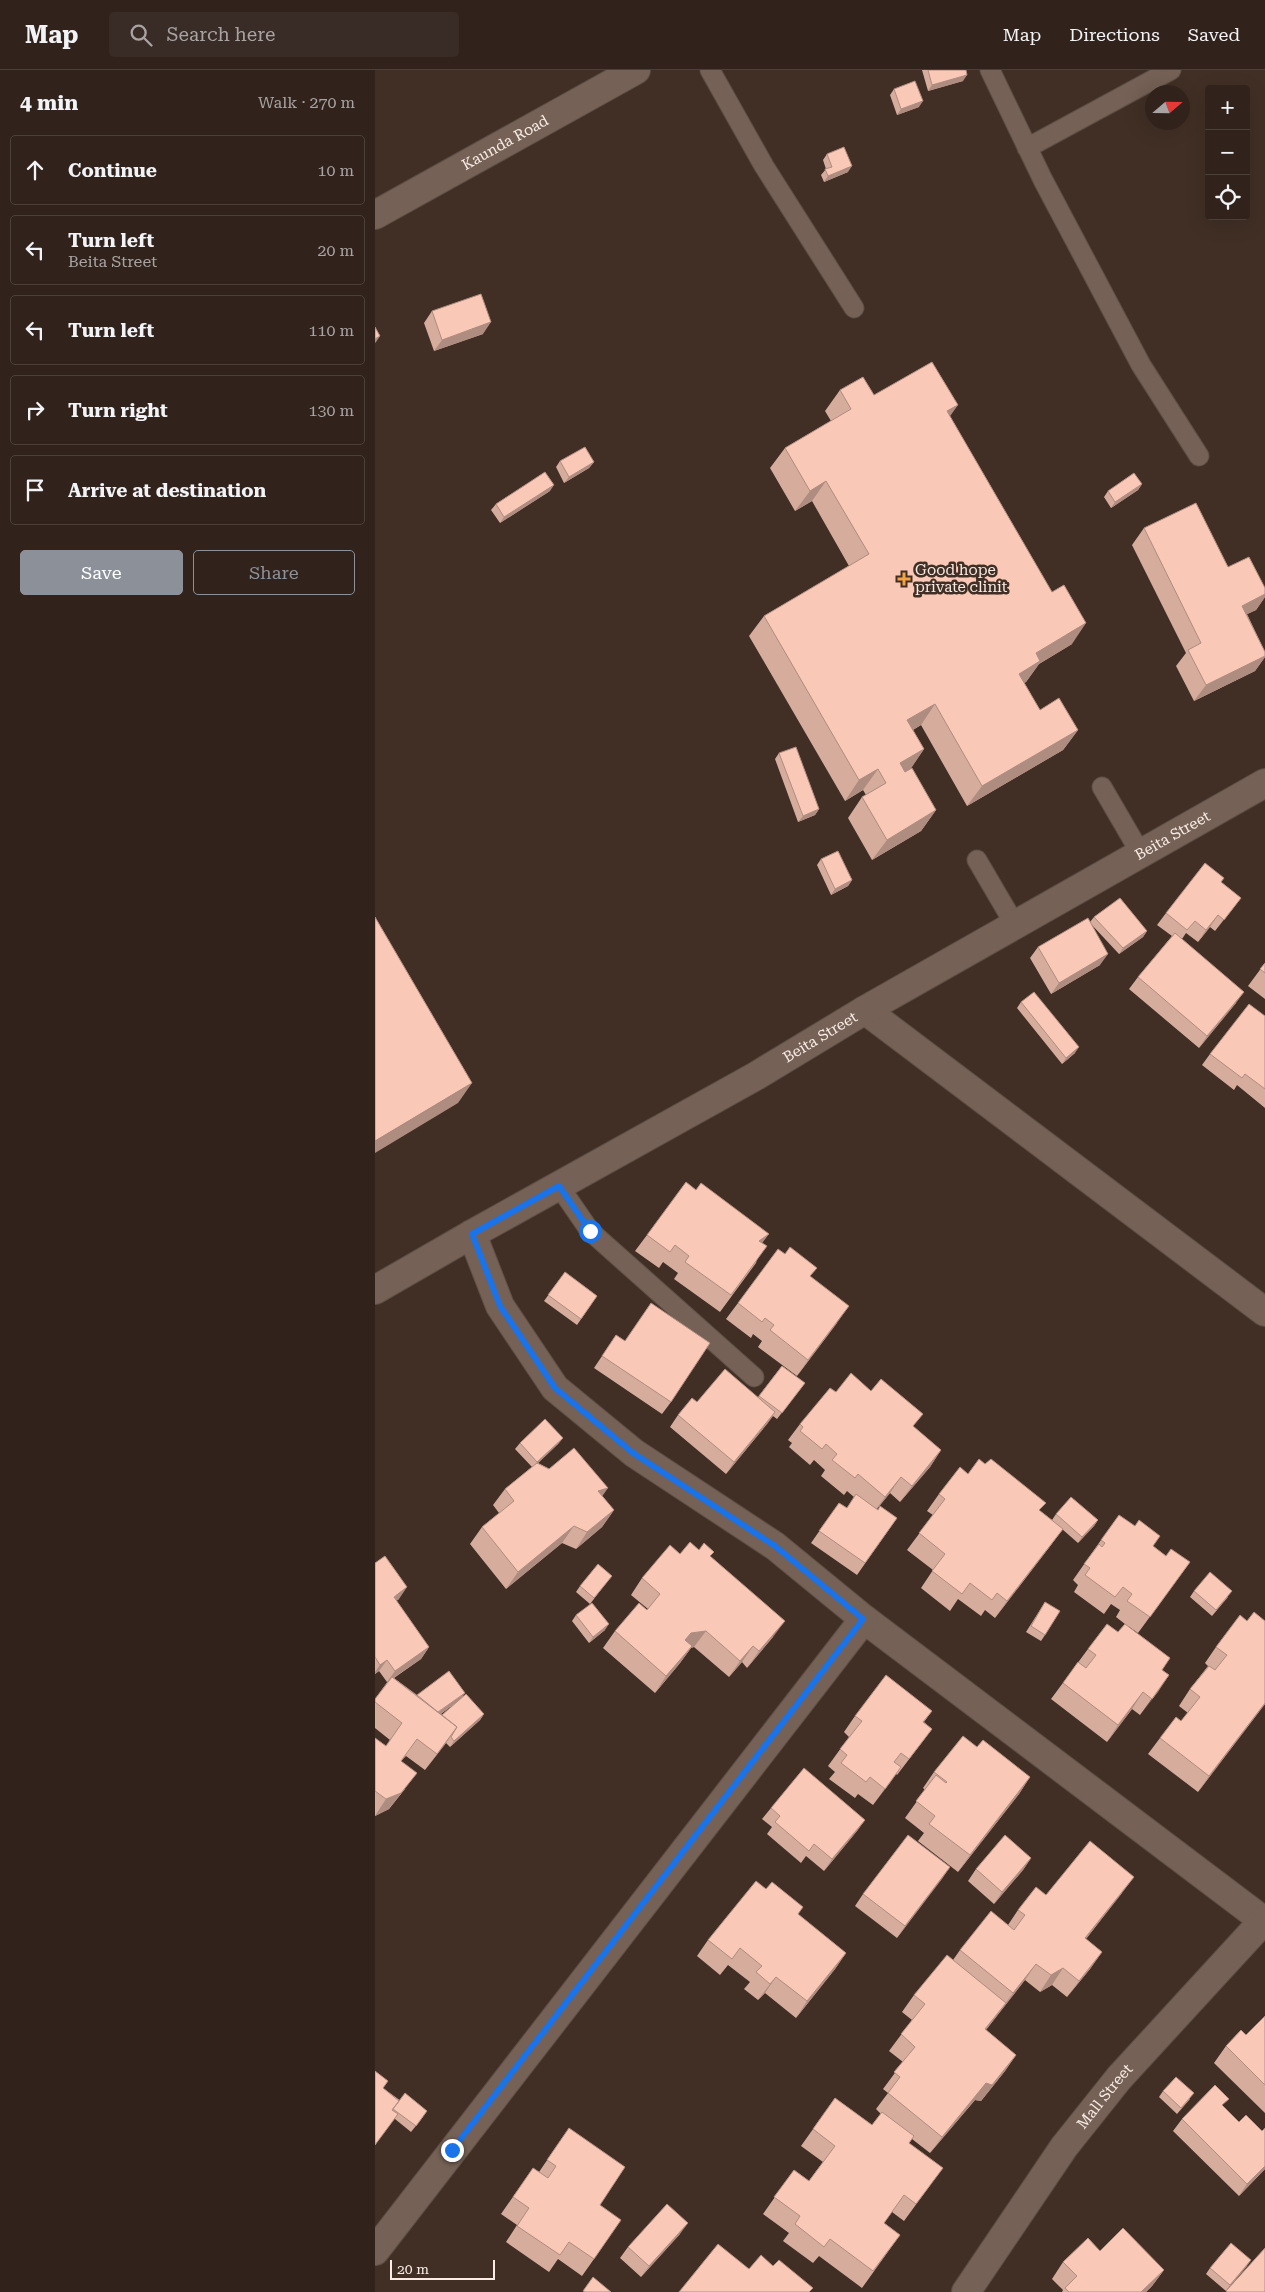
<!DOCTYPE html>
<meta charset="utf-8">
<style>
:root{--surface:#31231c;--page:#392b25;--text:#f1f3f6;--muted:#a8a4a3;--line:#4c403b;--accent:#8c9099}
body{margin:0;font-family:"Roboto Serif",serif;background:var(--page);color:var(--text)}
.controls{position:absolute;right:15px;top:15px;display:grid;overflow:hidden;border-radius:5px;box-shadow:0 5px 20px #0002}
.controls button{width:45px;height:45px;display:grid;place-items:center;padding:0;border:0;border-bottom:1px solid var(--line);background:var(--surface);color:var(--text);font:25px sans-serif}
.compass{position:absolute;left:770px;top:15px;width:45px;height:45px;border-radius:50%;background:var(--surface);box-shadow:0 5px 20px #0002;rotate:70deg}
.scale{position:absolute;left:15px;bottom:12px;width:105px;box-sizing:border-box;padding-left:5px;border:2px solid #f8ece5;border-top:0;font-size:14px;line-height:18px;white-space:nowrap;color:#f8ece5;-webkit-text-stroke:4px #412f25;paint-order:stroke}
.stop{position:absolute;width:15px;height:15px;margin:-11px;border:4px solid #1a73e8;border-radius:50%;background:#fff}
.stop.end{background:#1a73e8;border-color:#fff;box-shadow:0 1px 5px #0008}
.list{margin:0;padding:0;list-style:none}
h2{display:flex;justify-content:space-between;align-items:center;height:65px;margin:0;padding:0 20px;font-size:21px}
h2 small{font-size:16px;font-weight:400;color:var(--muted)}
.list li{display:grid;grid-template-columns:32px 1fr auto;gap:15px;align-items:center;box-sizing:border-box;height:70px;margin:0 10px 10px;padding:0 10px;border:1px solid var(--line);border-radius:5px}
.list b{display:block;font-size:19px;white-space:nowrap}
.list p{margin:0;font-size:16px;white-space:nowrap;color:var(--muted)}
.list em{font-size:16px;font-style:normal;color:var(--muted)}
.actions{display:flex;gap:10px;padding:15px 20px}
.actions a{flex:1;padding:11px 0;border:1px solid var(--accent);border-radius:5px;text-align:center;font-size:18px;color:var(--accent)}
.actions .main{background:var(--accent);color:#fff}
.icon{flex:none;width:28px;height:28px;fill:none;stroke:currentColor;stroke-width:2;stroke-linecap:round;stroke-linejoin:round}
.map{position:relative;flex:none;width:890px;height:2222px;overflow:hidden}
header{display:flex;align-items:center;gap:30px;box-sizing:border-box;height:70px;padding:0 25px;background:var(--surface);border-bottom:1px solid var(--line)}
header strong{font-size:24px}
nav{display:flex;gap:28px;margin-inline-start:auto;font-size:18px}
.search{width:350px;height:45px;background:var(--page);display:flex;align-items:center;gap:12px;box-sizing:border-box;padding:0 18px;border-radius:5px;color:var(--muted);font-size:19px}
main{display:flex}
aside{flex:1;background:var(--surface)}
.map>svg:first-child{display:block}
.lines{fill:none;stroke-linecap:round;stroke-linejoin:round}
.service-casing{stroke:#5d4e45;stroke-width:21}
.minor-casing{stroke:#5d4e45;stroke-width:30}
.secondary-casing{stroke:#5d4e45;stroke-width:30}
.service{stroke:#756156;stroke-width:19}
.minor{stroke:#756156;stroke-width:28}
.secondary{stroke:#756156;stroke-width:28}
.wall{fill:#d6ac9d;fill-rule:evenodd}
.shaded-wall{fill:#ae8c7f}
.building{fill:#f9c8b6;stroke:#ae8c7f}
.route{stroke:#1a73e8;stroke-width:6}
.poi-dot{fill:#f4a344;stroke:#412f25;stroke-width:2}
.labels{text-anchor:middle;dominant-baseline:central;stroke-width:5;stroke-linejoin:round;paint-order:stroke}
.street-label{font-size:15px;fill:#f8ece5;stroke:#412f25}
.poi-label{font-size:15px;fill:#f8ece5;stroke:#412f25;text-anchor:start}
</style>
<header>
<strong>Map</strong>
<div class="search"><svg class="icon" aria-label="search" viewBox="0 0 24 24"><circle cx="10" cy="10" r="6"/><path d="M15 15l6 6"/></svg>Search here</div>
<nav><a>Map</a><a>Directions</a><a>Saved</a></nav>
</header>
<main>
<aside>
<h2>4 min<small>Walk · 270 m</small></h2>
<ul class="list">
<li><svg class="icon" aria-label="ahead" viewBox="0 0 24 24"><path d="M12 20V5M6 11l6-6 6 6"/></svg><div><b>Continue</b></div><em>10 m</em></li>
<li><svg class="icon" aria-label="left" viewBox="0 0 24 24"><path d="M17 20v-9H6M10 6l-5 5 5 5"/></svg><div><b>Turn left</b><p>Beita Street</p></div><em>20 m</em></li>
<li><svg class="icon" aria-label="left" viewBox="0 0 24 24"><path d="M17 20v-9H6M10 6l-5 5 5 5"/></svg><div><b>Turn left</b></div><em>110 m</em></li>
<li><svg class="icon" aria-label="right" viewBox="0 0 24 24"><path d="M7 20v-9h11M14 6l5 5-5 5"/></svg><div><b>Turn right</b></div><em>130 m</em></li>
<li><svg class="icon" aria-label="arrive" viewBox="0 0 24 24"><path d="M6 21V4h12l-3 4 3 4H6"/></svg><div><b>Arrive at destination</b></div></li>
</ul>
<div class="actions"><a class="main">Save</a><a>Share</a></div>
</aside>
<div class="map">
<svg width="890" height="2222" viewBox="0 0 890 2222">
<rect width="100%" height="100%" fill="#412f25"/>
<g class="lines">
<g class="service-casing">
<path id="service" d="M335,0L389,96L479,238
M615,0L668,110L766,295L824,386
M652,78L796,0
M727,717L766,784
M602,790L640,855
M184,1116L215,1161L379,1307"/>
</g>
<g class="minor-casing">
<g id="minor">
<path d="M490,940L890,1242"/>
<path d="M97,1164L125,1236L180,1318L259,1383L400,1476L489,1549L889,1851"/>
<path id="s1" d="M0,1220L97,1164L381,1006L490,940L890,713"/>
<path d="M0,2181L489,1549"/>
<path id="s2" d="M591,2222L689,2077L744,2008L890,1849"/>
</g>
</g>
<g class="secondary-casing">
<g id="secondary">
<path id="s3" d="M0,145L261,0"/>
</g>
</g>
<use href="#service" class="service"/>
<use href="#minor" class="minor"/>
<use href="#secondary" class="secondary"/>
</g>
<path class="wall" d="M547,0H591L588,11L553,21Z
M519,19L544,37L522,45L515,25Z
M452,84L473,102L449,112L446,105L451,99L448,90Z
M57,241L108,264L59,281L49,253Z
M465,320L499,325L575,347L697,574L664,594L651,612L649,613L665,640L703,660L688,680L592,736L546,655L538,660L549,679L535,699L561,740L546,761L497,790L473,748L487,727L491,725L488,720L470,731L374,566L389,546L474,496L437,431L420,441L395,398L410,378L456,351L450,341Z
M185,391L219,392L214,398L189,413L181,397Z
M767,414L763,420L736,438L729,427L733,421Z
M175,421L125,453L116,440L121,434Z
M769,458L853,497L890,518V527L881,540L872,544L890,582V587L880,601L819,631L801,596L811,583L757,475Z
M404,683L444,739L440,745L423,752L400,689Z
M446,789L477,810L473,816L456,825L442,795Z
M846,812L866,828L840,861L835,857L823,872L811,863L807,869L861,933L824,978L754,919L763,907L797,866L782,855L791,843Z
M719,847L772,861L768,867L744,884L716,854L725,895L676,924L655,888L663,877L715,852Z
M890,893V929L873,916Z
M646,932L700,983L687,994L642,938Z
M890,946V1038L862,1015L859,1020L827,995L835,984Z
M272,1165L387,1173L381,1193L345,1242L299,1209L303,1203L288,1192L284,1198L260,1181Z
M190,1202L222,1226L202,1255L169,1231Z
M436,1207L462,1253L422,1306L383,1277L387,1271L378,1264L376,1268L351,1249L363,1233Z
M241,1265L250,1271L296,1332L287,1344L219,1298Z
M407,1296L430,1313L402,1349L398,1346L392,1354L351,1404L295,1357L303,1345L322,1332L383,1327Z
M461,1322L539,1357L566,1380L555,1397L525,1432L515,1423L502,1439L522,1448L482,1505L436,1473L464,1433L472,1438L479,1427L472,1421L469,1425L446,1406L450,1400L439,1390L435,1395L414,1377L417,1373L413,1370L425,1354Z
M188,1368L183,1374L163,1393L227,1426L239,1440L227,1457L201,1479L187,1473L131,1519L95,1474L107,1457L124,1443L118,1435L130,1419L157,1397L140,1379L145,1373Z
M593,1404L665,1441L677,1450L681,1444L723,1450L719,1456L703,1473L687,1459L676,1475L620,1548L610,1540L606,1546L583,1529L575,1541L546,1518L558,1500L532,1480L558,1445L552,1441L564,1424Z
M726,1470L778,1476L791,1486L815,1492L763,1563L753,1556L787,1600L794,1605L765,1645L757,1639L732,1672L676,1629L713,1579L743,1562L750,1554L741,1547L745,1540L736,1534L729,1544L699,1522L703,1515L698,1510Z
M324,1480L336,1487L398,1567L372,1598L367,1592L354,1607L319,1577L316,1578L305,1593L280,1623L228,1578L240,1561L273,1539L256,1525L267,1508L305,1484Z
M0,1493L24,1529L21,1531L54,1577L46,1589L19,1608L42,1625L89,1626L109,1644L105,1650L75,1677L71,1673L50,1700L31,1686L26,1691L30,1719L14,1739L0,1746V1668L11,1676L15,1670L0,1658V1629L13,1611L12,1612L4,1601L0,1604ZM79,1634L67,1645L66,1644Z
M232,1512L215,1534L201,1522L205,1516Z
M819,1521L853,1527L837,1546L815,1527Z
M670,1532V1565L666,1571L651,1562Z
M201,1545L230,1560L214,1573L197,1551Z
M872,1551H890V1634L823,1722L773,1684L785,1668L806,1651L813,1643L804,1636L815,1619L833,1596L830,1593L841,1577Z
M557,1641L549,1652L557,1659L545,1675L522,1705L521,1704L498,1735L483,1724L480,1728L454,1709L460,1702L453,1696L474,1667L469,1662L480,1646Z
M602,1677L655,1707L644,1724L583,1802L543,1771L549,1763L530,1748L550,1720L548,1718L559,1702Z
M396,1738L490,1750L482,1761L449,1801L431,1786L426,1793L392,1764L397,1757L387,1749Z
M656,1788L648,1800L619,1834L593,1811L601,1799Z
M575,1797L522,1868L480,1836L488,1824Z
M391,1819L471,1883L460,1899L421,1948L390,1923L383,1930L369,1919L375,1912L353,1895L345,1905L322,1886L333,1870Z
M747,1823L711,1869L727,1882L715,1899L692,1927L677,1915L665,1922L650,1910L611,1960L641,1985L630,2001L606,2031L600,2030L555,2083L537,2069L534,2073L556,2114L529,2151L517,2142L509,2153L525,2165L487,2218L444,2186L438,2193L408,2171L414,2163L388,2144L419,2100L434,2111L448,2092L426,2076L460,2028L497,2055L506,2044L501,2039L513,2023L508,2019L528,1992L514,1981L537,1950L527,1942L539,1925L578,1890L585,1880L633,1855L643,1840L671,1825Z
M890,1946V2043L839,1993L851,1976L871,1965Z
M8,2018L48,2047L36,2062L20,2049Z
M788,2021L815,2029L802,2044L784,2027Z
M849,2037L864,2052L887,2061L890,2099L864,2126L798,2061L807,2049Z
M194,2058L225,2135L219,2189L207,2206L183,2189L174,2202L131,2172L142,2155L126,2144L158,2098L164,2102Z
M305,2164L266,2207L245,2188L253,2177Z
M725,2181L789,2200L777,2216L771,2222H687L688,2220L677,2209L688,2192Z
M872,2196L851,2221L831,2204L835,2198Z"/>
<path class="shaded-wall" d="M592,5L588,11L553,21L557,15Z
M548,31L544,37L522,45L526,39Z
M477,96L473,102L449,112L453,106Z
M116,252L108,264L59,281L67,270Z
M5,266L1,272L0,273V269Z
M583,335L568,356L572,341Z
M219,392L214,398L189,413L194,407Z
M451,411L437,431L420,441L435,421Z
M767,414L763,420L736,438L740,432Z
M179,415L175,421L125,453L129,447Z
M890,524V527L881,540L856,552L867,536Z
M711,553L697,574L664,594L651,612L630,624L644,604L661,583Z
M890,586V587L880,601L819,631L831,615Z
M560,634L546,655L518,671L532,650Z
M703,660L688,680L592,736L607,716Z
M549,679L535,700L511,714L525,693Z
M503,699L488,720L470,731L484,710Z
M444,739L440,745L423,752L428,746Z
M561,740L546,761L497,790L512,770Z
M477,810L473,816L456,825L460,819Z
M843,845L835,857L823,872L831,860Z
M772,861L768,867L744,884L748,878Z
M733,884L725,895L676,924L684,913Z
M869,922L861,933L824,978L832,966Z
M704,977L700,983L687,994L691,988Z
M97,1013L83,1033L0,1083V1071Z
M394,1164L382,1180L384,1171Z
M474,1236L462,1253L422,1306L433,1290Z
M400,1342L392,1354L351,1404L359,1392Z
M188,1368L183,1374L158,1398L162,1392Z
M566,1380L555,1397L525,1432L537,1416Z
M526,1407L515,1423L498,1443L510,1427Z
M233,1418L221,1435L223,1421Z
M239,1440L227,1457L201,1479L212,1462Z
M723,1450L719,1456L703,1473L707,1467Z
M199,1456L187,1473L131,1519L143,1502Z
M688,1459L676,1475L620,1548L632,1531Z
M32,1517L24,1529L11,1539L19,1527Z
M410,1551L398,1567L372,1598L384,1581Z
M234,1554L230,1560L214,1573L218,1567Z
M331,1561L319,1577L316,1578L305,1593L280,1623L291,1606L310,1570L316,1563Z
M378,1576L367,1592L354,1607L365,1591Z
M54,1577L46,1589L12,1612L20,1601Z
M12,1590L4,1601L0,1604V1602L5,1595Z
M794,1605L783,1622L765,1645L777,1629Z
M768,1622L757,1639L732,1672L743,1655Z
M90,1623L86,1629L53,1653L57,1647Z
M890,1633V1634L823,1722L834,1706Z
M109,1644L105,1650L75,1677L79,1671Z
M82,1657L71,1673L50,1700L62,1684Z
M526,1697L515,1713L498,1735L510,1719Z
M42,1703L14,1739L0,1746L11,1729Z
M655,1707L644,1724L583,1802L595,1785Z
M490,1750L482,1761L449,1801L457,1789Z
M656,1788L648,1800L619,1834L627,1822Z
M575,1797L567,1809L522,1868L530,1856Z
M759,1807L747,1823L698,1885L710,1868Z
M727,1882L715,1899L692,1927L704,1911Z
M471,1883L460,1899L421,1948L432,1931Z
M661,1894L650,1910L598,1976L610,1959Z
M688,1898L677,1915L665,1922L676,1905Z
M401,1907L390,1923L383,1930L395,1914Z
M641,1985L630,2001L606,2031L600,2030L555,2083L567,2067L611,2013Z
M890,2096V2099L864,2126L872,2114Z
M313,2153L305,2164L266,2207L274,2196Z
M876,2190L872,2196L851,2221L855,2215Z
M789,2200L777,2216L771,2222H766Z"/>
<path class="building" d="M553,0H591L592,5L557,15Z
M540,11L548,31L526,39L519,19Z
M469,77L477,96L453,106L450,99L457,97L452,84Z
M106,224L116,252L67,270L57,241Z
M0,257L5,266L0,269Z
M557,292L583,335L572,341L677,522L689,515L711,553L661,583L665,591L644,604L665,640L684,628L703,660L607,716L560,634L532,650L549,679L525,693L530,702L537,698L561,740L512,770L487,727L511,713L503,699L484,710L389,546L494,484L451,411L435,421L410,378L476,339L465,320L488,307L499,325Z
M210,377L219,392L194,407L185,391Z
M170,402L179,415L129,447L121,434Z
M759,403L767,414L740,432L733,421Z
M821,433L853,497L874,487L890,518V524L867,536L890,582V586L831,615L813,580L826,573L769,458Z
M421,677L444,739L428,746L404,683Z
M463,781L477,810L460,819L446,789Z
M830,793L849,808L846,812L866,828L849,850L843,845L831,860L820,851L812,860L791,843Z
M745,828L772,861L748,878L719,847Z
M0,847L97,1013L0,1071Z
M713,848L733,884L684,913L663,877Z
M800,863L869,922L832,966L763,907Z
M890,893V903L885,899Z
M659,922L704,977L691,988L646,932Z
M874,934L890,946V1019L870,1004L867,1008L835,984Z
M311,1112L321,1120L326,1113L394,1164L384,1171L392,1176L356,1225L310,1192L314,1186L300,1175L295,1182L272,1165Z
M415,1177L442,1198L435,1206L474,1236L433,1290L395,1260L399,1255L390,1248L387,1252L363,1233L403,1179L410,1184Z
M190,1202L222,1226L206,1249L173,1225Z
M276,1233L335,1273L296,1332L227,1286L241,1265L250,1271Z
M407,1296L430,1313L407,1343L384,1326Z
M350,1299L400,1342L359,1392L303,1345L317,1328L322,1332Z
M476,1303L496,1321L506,1309L548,1344L538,1356L566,1380L537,1416L526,1407L510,1427L483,1404L480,1408L457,1390L462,1384L451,1374L447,1379L425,1361L428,1357L425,1354L455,1318L461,1322Z
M170,1349L188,1368L162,1392L145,1373Z
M199,1378L233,1418L223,1421L239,1440L212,1462L199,1456L143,1502L107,1457L139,1431L130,1419L162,1393L174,1399Z
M604,1389L610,1394L616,1389L671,1433L664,1440L688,1459L632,1531L622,1523L617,1530L595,1513L587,1524L557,1501L570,1484L544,1463L570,1429L564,1424L585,1397L593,1404Z
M481,1424L503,1440L505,1436L522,1448L490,1493L444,1461L464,1433L472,1438Z
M696,1427L723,1450L707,1467L681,1444Z
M744,1445L760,1456L764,1450L785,1466L778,1476L791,1486L796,1479L815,1492L775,1547L752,1531L757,1524L748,1517L740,1527L710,1505L715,1498L709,1494L724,1474L727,1477L730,1473L726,1470Z
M315,1472L324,1480L329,1473L339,1482L335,1486L410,1551L384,1581L378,1576L365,1591L331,1561L316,1563L310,1570L317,1576L291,1606L240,1561L264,1533L272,1540L285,1524L267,1508L295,1475L305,1484Z
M10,1486L32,1517L19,1527L54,1577L20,1601L12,1590L5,1595L0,1587V1493Z
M223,1494L237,1506L219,1528L205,1516Z
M835,1502L857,1521L841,1540L819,1521Z
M670,1532L685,1541L670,1565L656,1556Z
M217,1533L234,1554L218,1567L201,1545Z
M879,1542L890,1551V1633L834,1706L785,1668L801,1647L806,1651L825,1627L815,1619L834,1596L840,1600L852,1585L841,1577L865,1545L872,1551Z
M732,1554L743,1562L750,1554L795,1588L787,1600L794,1605L777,1629L768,1622L743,1655L688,1613L703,1592L711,1598L721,1585L713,1579Z
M74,1601L90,1623L63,1642L42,1625Z
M511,1605L557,1641L548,1652L557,1659L534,1689L526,1683L519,1692L526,1697L510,1719L495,1707L491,1712L466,1693L472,1685L465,1679L487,1651L480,1646Z
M17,1607L82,1657L62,1684L42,1669L26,1691L42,1703L26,1723L11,1729L0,1721V1668L11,1676L27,1653L0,1632V1629Z
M91,1624L109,1644L79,1671L76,1667L82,1657L67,1645Z
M588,1666L602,1677L608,1670L655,1707L595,1785L554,1754L560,1746L541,1731L561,1705L571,1713L572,1712L559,1702Z
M429,1698L490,1750L457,1789L439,1774L434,1781L400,1752L405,1746L396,1738Z
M533,1765L575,1797L530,1856L488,1824Z
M630,1765L656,1788L627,1822L601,1799Z
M715,1771L759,1807L710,1868L727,1882L704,1911L688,1898L676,1905L661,1894L638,1923L585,1880L616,1841L639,1860L650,1845L643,1840L661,1817L671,1825Z
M381,1811L391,1819L397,1812L428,1837L423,1844L471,1883L432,1931L401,1907L395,1914L381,1902L387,1896L365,1878L357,1889L333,1870Z
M572,1885L631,1933L610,1959L641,1985L617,2015L611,2013L567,2067L513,2023L525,2007L519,2002L540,1977L526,1964L550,1934L539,1925Z
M890,1946V2015L851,1976L866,1960L871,1965Z
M0,2001L13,2011L8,2018L24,2031L17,2040L23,2044L0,2075Z
M801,2007L819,2023L806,2038L788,2021Z
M840,2015L854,2029L847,2035L864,2052L871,2045L887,2061L890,2058V2096L872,2114L807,2049Z
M30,2023L52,2041L41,2056L18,2039Z
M460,2028L497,2055L507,2042L539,2066L534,2073L568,2098L541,2134L529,2125L509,2153L525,2165L498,2201L455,2169L449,2177L420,2154L425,2146L399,2127L419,2100L434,2111L460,2076L438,2059Z
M194,2058L250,2097L225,2135L246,2150L219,2189L194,2172L185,2185L142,2156L154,2138L138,2127L158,2098L173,2108L181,2096L172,2090Z
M292,2134L313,2153L274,2196L253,2177Z
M748,2158L789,2200L766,2222H694L690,2218L702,2206L688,2192L713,2168L725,2181Z
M856,2173L876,2190L855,2215L835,2198Z
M343,2174L374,2199L386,2185L398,2196L404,2190L438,2218L434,2222H304Z
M890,2178V2222H852L851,2221Z
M218,2207L236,2222H210L208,2221Z"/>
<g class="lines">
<path class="route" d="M77,2080L488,1549L400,1476L258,1383L180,1318L125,1236L97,1164L184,1116L215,1161"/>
</g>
<path class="poi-dot" d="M526.5 501.5h5v5h5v5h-5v5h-5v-5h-5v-5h5z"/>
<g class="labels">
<g class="street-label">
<text stroke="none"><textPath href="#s3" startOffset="149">Kaunda Road</textPath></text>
<text stroke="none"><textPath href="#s1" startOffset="918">Beita Street</textPath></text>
<text stroke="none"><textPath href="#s1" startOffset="512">Beita Street</textPath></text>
<text stroke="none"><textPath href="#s2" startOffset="240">Mall Street</textPath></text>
</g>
<g class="poi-label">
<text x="540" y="500">Good hope<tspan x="540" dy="17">private clinit</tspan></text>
</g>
</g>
</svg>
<div class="controls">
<button>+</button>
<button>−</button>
<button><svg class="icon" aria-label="locate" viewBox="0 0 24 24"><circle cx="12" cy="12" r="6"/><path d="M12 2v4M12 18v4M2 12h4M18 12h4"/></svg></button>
</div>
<svg class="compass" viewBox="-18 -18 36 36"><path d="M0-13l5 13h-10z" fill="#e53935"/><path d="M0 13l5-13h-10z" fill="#a8a4a3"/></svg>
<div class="scale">20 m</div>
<div class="stop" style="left:215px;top:1161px"></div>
<div class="stop end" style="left:77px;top:2080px"></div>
</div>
</main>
